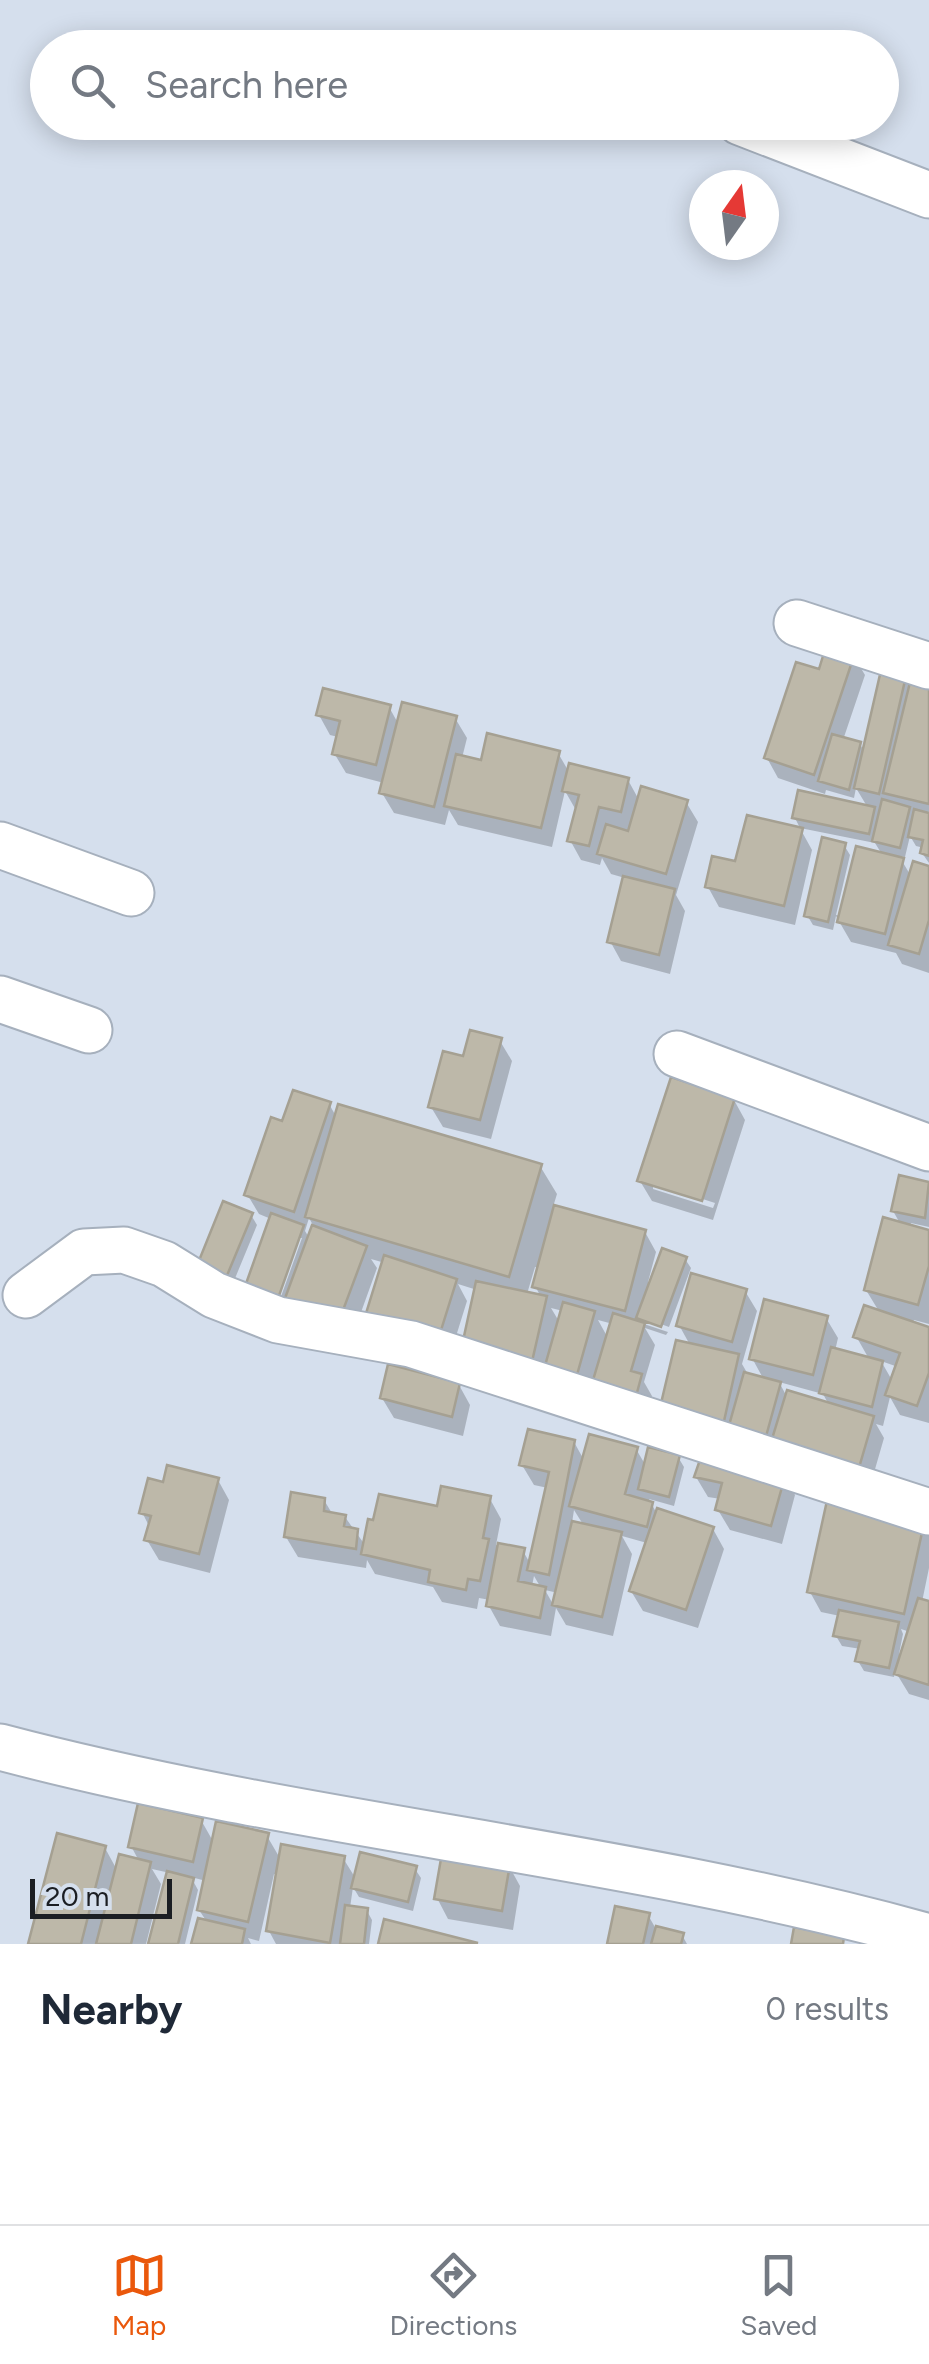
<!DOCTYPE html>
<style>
:root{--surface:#fff;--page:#f6f6f7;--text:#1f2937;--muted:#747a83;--line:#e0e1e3;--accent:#ea580c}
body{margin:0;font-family:Figtree,sans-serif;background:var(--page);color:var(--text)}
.compass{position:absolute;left:689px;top:170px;width:90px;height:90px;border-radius:50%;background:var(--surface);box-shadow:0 5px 25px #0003;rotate:14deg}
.scale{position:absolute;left:30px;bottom:25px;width:142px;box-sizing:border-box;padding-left:10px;border:5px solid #1b1e23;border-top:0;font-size:28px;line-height:35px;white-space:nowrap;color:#1b1e23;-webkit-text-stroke:8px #d5dfed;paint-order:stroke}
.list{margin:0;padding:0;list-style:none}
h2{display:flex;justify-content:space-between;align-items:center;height:130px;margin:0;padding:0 40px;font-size:42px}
h2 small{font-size:32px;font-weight:400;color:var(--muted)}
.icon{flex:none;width:55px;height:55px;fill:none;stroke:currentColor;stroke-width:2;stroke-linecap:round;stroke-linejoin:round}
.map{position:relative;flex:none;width:929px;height:1944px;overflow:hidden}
.search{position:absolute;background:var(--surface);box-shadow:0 5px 25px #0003;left:30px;right:30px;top:30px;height:110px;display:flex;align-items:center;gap:25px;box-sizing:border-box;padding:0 35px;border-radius:55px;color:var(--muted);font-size:38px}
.sheet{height:280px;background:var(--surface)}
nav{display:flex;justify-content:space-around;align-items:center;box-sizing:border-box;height:140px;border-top:2px solid var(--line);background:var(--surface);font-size:28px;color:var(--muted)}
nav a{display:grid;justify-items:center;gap:5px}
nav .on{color:var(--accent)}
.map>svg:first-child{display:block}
.shadow{fill:#0003;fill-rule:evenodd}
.building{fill:#bdb8a9;stroke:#a5a092;stroke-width:2.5}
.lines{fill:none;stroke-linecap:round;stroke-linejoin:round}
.minor-casing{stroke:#a6b0bd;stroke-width:49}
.minor{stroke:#fff;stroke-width:45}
</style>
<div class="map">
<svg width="929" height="1944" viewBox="0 0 929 1944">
<rect width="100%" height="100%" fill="#d5dfed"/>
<path class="shadow" d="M853,655L865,675L843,740L860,744L865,753L886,660L929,676V863L922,853L924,848L916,846L910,836L905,857L899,856L911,876L929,869V973L902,964L896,953L851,942L836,916L833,930L813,925L807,915L844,845L850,855L836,915L841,916L883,856L875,843L800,828L795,818L868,808L856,788L854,798L826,790L825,794L778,778L767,758L820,672Z
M389,707L399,725L455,718L467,738L462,758L483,763L558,753L569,772L628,780L639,800L686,802L698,822L676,895L685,911L670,974L621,961L610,941L625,878L611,874L602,858L600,865L581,860L570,840L577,812L565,791L552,847L458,825L449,810L445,825L394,813L382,793L384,783L346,773L334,753L338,737L330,735L319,715Z
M801,830L812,850L795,925L719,907L708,887L737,864Z
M500,1041L512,1061L491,1139L443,1127L431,1107L465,1059Z
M734,1100L745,1120L713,1220L652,1201L640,1181ZM653,1183L715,1203L713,1208L653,1189Z
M329,1104L337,1118L540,1166L557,1194L553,1207L645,1232L656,1252L648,1282L652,1283L685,1259L691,1268L669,1327L644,1318V1324L668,1332L666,1335L645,1328L655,1345L644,1382L652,1396L646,1419L556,1400L477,1290L458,1284L467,1301L448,1362L385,1263L371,1259L377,1268L351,1340L256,1315L271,1219L259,1214L247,1194L284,1124ZM309,1218L314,1227L310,1239L305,1231ZM297,1238H302L278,1305L273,1303ZM535,1267L540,1268L535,1286L541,1297L527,1294ZM551,1308L563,1311L560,1323ZM598,1320L613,1324L608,1338Z
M901,1178L929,1185V1227L911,1223L910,1227L929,1232V1324L914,1320L912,1324L929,1330V1423L900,1415L890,1397L883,1426L876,1424L884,1438L867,1497L733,1449L690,1345L679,1325L745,1291L757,1311L742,1364L749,1376L764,1380L752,1358L826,1318L838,1338L835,1351L869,1359L856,1336L880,1313L866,1290L901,1225L893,1211ZM881,1361L898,1367L893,1382ZM779,1382L823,1394L829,1405L787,1397Z
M251,1215L257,1225L229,1293L202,1282Z
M459,1385L470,1405L463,1436L394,1418L382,1398Z
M574,1442L584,1460L636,1449L646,1466L678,1457L684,1467L674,1506L649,1499L657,1514L713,1529L724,1549L698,1628L643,1611L631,1591L647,1543L622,1536L632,1554L613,1636L566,1625L556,1608L551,1636L500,1626L489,1606L490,1600L479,1598L477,1609L442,1602L433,1587L375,1574L367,1560L366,1568L298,1557L286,1537L324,1500L333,1515L345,1517L365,1545L439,1509L490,1499L501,1519L496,1545L523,1551L531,1565L548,1488L534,1485L522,1465ZM574,1510L584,1526L572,1523ZM534,1576L541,1588L532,1586ZM545,1590L558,1593L554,1606Z
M784,1475L795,1495L782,1544L730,1530L718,1510L721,1499L708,1497L696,1477Z
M218,1480L229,1500L210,1573L159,1560L147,1540L150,1528L142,1512L165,1485Z
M830,1499L929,1531V1568L922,1602L929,1604V1700L909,1694L895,1671L894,1677L864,1671L858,1661L861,1649L842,1646L836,1636L840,1616L821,1612L810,1592ZM901,1629L910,1632L903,1655L899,1654L903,1634Z
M201,1820L214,1843L267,1836L281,1860L343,1858L356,1879L415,1869L421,1878L413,1911L359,1897L353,1887L350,1908L367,1911L372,1920L369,1944H276L269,1931L278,1875L274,1874L259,1941L248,1938L251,1944H194L207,1922L199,1910L206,1881L191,1877L198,1890L185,1944H151L170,1873L152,1869L161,1884L146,1944H31L105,1848L117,1870L139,1861L131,1846Z
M509,1866L520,1886L513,1930L448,1919L437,1898Z
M648,1915L656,1929L682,1935L687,1944H609Z"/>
<path class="building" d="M827,643L855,653L814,775L764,758L796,662L819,669Z
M884,657L909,663L879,794L854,788Z
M913,670L929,674V804L883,793Z
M323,688L391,705L376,765L332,754L340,721L316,715Z
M402,702L457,716L434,807L379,793Z
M487,733L560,751L541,828L444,806L456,754L481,760Z
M832,734L861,742L849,790L818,781Z
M569,763L629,778L621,812L599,807L589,846L567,841L579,795L562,791Z
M641,786L688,800L666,874L597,854L606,824L628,831Z
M798,790L875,807L869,834L792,818Z
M882,799L910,807L900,848L872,841Z
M914,809L929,813V856L920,853L923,840L908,837Z
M747,815L803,828L784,906L705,887L712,856L735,861Z
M822,837L846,843L828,922L804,916Z
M856,846L904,858L885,934L837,922Z
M913,861L929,866V920L919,954L888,945Z
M623,876L675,889L659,955L607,942Z
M470,1030L502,1038L480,1120L428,1107L443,1051L463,1056Z
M671,1077L735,1098L702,1201L637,1181Z
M293,1090L331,1102L294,1212L244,1195L271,1117L282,1121Z
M338,1104L542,1164L509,1277L305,1217Z
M899,1175L929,1182L925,1218L891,1211Z
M223,1201L253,1213L223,1285L194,1273Z
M554,1205L646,1230L625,1311L532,1287Z
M271,1213L304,1225L275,1307L242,1295Z
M883,1217L929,1230V1266L918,1305L864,1290Z
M312,1225L367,1246L339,1321L284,1301Z
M662,1248L687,1257L661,1327L636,1318Z
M384,1255L457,1279L437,1343L364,1320Z
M691,1273L747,1289L732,1342L676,1326Z
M476,1281L547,1296L531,1366L461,1350Z
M764,1299L828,1316L813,1375L749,1359Z
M563,1302L595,1311L573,1389L541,1380Z
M864,1305L929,1327V1373L917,1406L885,1395L900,1353L853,1337Z
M613,1313L645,1323L631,1371L642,1374L635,1400L591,1387Z
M676,1340L739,1354L722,1430L658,1416Z
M831,1347L883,1361L872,1407L819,1393Z
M388,1364L460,1383L452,1417L380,1398Z
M744,1372L781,1382L765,1440L728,1429Z
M787,1390L874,1416L856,1478L768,1452Z
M528,1429L575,1440L549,1575L527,1570L549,1472L519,1465Z
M589,1434L638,1447L625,1494L653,1502L647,1527L569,1506Z
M648,1447L680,1455L669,1497L638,1489Z
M703,1451L786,1473L771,1526L715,1510L722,1483L694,1477Z
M167,1465L219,1478L199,1554L144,1540L151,1516L139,1513L148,1478L163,1482Z
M441,1486L491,1496L483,1538L489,1539L480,1581L468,1579L466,1590L428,1582L430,1570L361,1554L368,1519L373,1520L379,1494L437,1506Z
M291,1492L325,1498L324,1511L346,1515L344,1526L358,1529L356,1549L284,1537Z
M828,1496L925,1519L904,1614L807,1592Z
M657,1508L714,1527L686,1610L629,1591Z
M572,1521L622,1532L602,1617L552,1605Z
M498,1543L525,1548L518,1581L546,1587L540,1618L486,1606Z
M918,1598L929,1601V1685L894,1674Z
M839,1610L899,1622L889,1668L855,1661L860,1641L833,1636Z
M138,1803L203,1818L193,1862L128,1847Z
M216,1821L269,1833L248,1922L197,1910Z
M57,1833L106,1846L81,1944H28Z
M281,1844L345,1856L330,1943L266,1931Z
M360,1852L417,1866L408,1902L351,1888Z
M442,1853L510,1864L502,1911L434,1899Z
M119,1854L151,1862L131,1944H96Z
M167,1871L194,1878L178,1944H148Z
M345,1905L368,1908L364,1944H340Z
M615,1906L650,1913L643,1944H607Z
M198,1918L245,1929L242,1944H191Z
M384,1919L478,1943L378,1944Z
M656,1926L684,1933L681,1944H651Z
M794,1927L844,1937L843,1944H791Z"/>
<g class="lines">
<g class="minor-casing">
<path id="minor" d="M740,122L929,195
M797,623L929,666
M0,845L131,893
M0,999L89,1030
M677,1054L929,1148
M26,1295L84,1252L124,1250L164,1264L214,1295L278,1320L411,1344L929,1512
M0,1747C306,1828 624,1852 929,1937"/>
</g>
<use href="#minor" class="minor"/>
</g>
</svg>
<svg class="compass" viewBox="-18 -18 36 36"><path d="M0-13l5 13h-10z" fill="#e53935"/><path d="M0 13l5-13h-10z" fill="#747a83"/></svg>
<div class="scale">20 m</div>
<div class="search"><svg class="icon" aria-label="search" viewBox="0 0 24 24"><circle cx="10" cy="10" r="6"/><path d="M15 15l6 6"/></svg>Search here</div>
</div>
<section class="sheet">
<h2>Nearby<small>0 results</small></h2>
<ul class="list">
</ul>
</section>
<nav>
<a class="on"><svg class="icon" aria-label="map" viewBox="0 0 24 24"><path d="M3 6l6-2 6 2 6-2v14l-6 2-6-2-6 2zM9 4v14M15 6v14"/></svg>Map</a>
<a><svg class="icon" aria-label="directions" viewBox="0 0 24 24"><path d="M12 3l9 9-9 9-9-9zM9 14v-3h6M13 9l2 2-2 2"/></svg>Directions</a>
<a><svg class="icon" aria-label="saved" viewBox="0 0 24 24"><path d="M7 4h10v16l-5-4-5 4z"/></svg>Saved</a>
</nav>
